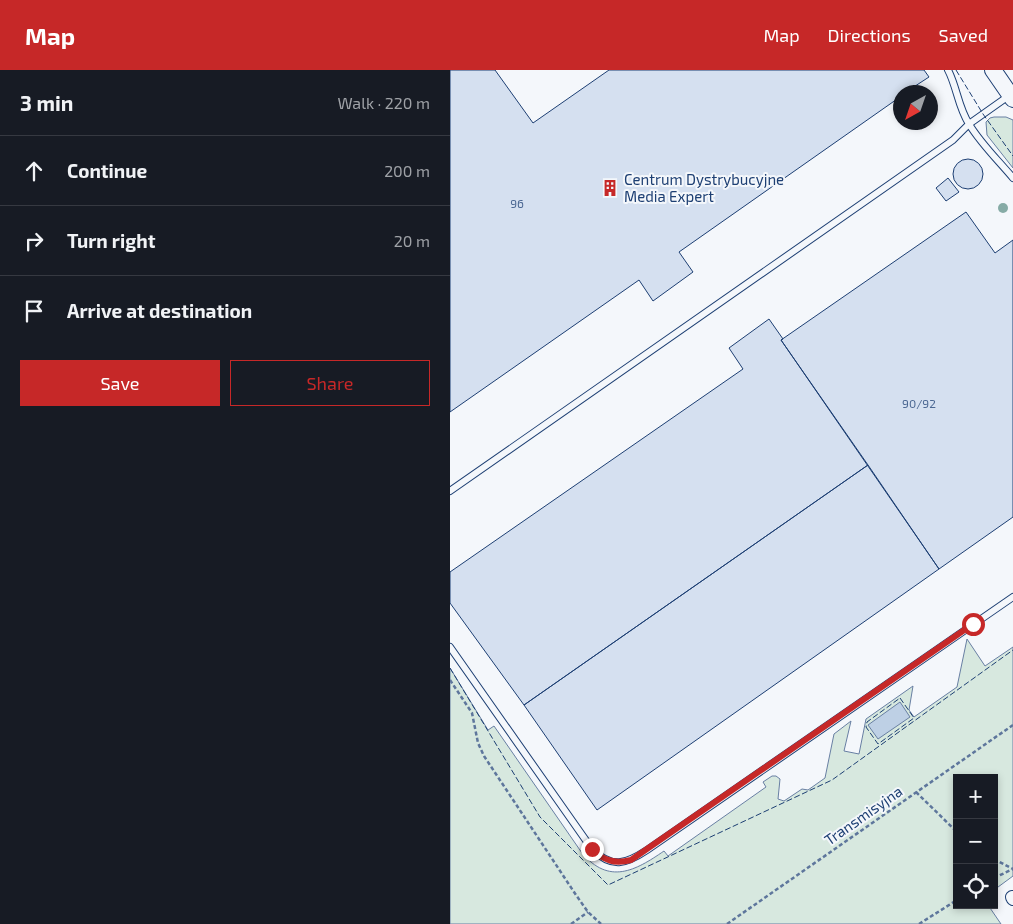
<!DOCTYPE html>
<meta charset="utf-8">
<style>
:root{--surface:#171b24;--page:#20242c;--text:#f1f3f6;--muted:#9ea1a6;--line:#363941;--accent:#c62828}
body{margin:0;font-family:"Exo 2",sans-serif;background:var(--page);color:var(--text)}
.controls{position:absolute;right:15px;bottom:15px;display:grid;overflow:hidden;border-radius:0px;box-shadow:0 2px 8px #0003}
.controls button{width:45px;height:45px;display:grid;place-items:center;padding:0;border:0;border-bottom:1px solid var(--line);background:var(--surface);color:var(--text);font:25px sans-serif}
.compass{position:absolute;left:443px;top:15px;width:45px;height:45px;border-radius:50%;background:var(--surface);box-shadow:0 2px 8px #0003;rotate:220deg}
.stop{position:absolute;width:15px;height:15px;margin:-11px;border:4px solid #c62828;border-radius:50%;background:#fff}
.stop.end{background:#c62828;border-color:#fff;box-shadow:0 1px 5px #0008}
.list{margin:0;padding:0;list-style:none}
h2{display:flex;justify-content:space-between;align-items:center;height:65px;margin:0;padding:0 20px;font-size:21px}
h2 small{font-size:16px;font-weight:400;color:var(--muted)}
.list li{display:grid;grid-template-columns:32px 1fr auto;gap:15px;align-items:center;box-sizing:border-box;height:70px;padding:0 20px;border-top:1px solid var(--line)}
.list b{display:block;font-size:19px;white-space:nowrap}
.list em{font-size:16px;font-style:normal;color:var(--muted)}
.actions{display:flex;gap:10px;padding:15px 20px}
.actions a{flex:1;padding:11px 0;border:1px solid var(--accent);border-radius:0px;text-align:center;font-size:18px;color:var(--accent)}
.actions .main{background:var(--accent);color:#fff}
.icon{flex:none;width:28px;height:28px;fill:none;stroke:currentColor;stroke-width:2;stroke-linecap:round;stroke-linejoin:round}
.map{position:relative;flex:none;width:563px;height:854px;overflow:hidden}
header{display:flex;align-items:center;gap:30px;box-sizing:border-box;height:70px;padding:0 25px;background:var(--accent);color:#fff}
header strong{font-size:24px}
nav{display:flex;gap:28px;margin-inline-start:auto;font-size:18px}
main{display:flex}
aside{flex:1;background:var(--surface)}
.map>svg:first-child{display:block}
.green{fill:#d7e8df;stroke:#687fa3}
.water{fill:#bed0e5;stroke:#687fa3}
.building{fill:#d5e0f0;stroke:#1d3f73}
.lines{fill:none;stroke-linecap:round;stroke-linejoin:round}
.service-casing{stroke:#1d3f73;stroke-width:8}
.minor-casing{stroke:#1d3f73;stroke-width:14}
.tertiary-casing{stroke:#1d3f73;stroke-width:18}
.path{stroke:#5e769c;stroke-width:2.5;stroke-dasharray:4 2.5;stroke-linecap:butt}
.service{stroke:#f4f7fb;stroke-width:6}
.minor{stroke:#f4f7fb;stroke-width:12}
.tertiary{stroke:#f4f7fb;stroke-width:16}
.fence{stroke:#1d3f73;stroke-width:1;stroke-dasharray:6 2.5;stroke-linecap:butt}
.tree{fill:#86aba6}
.route{stroke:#c62828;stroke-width:6}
.labels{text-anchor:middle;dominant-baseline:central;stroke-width:4;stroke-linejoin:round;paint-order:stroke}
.number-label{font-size:12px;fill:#4b6792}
.poi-label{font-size:15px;fill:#1d3f73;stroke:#f4f7fb;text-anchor:start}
.street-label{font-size:15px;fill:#1d3f73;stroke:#f4f7fb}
</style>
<header>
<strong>Map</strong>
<nav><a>Map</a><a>Directions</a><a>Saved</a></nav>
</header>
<main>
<aside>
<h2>3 min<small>Walk · 220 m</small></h2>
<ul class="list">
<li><svg class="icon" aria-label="ahead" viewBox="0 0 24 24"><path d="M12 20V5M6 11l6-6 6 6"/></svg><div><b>Continue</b></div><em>200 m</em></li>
<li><svg class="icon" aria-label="right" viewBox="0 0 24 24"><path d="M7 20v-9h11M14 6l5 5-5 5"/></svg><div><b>Turn right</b></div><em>20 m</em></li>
<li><svg class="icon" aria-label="arrive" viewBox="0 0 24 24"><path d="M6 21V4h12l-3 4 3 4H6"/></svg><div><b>Arrive at destination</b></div></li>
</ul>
<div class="actions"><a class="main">Save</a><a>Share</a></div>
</aside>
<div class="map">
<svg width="563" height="854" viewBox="0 0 563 854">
<rect width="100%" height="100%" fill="#f4f7fb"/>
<path class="green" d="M544,47H556L563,50V98L537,65L536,52L540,48Z
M517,569L535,596L563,577V806L544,820V708H507V835H538L551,854H0V598L38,660L44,656L132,783C159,815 185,801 214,781L218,786L316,717L313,712L322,706H326L330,709L328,729L334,731L352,719L358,720L375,708L384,664L401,651L394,681L409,684L416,649L463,616L459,640L464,647L507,617Z"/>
<path class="water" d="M450,632L460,647L428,669L418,655Z"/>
<path class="building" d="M0,0H45L83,53L159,0H474L479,7L456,22H450V27L229,182L243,202L203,231L189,210L0,342Z
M503 104a15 15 0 1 1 30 0a15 15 0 1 1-30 0Z
M498,108L509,122L496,131L486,118Z
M516,142L545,183L563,170V447L489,499L331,270Z
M319,249L333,269L331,270L418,395L74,635L0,533V502L293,299L279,278Z
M418,395L489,499L147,740L74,635Z"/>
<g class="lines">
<g class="service-casing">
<path id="service" d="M498,0C507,17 508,37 519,54C531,74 548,90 563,108
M0,421L503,70L519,54L560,25
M0,577L142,779C162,799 176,794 197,780L563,527"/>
</g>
<g class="minor-casing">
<path id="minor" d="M562,827L563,829"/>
</g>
<g class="tertiary-casing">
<path id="tertiary" d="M543,0L563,29"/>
</g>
<path class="path" d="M0,610L22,643L28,673L34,686L126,825L138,842L151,854
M466,722L507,762
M544,789L563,799
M544,808L563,799
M541,835L544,839
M121,854L138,842
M277,854L563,655
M469,854L507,830"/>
<use href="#service" class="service"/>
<use href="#minor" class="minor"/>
<use href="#tertiary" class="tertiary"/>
<path class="fence" d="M506,0L533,44L563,86
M0,598L90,747L158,815L382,710L563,580
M450,628L464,648L428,674L416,657L417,652Z"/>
</g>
<circle class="tree" cx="553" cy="138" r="5"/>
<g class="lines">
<path class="route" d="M142,779C154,791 165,794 181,790L523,554"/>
</g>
<defs>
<g id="building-bare" transform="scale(1.35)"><path d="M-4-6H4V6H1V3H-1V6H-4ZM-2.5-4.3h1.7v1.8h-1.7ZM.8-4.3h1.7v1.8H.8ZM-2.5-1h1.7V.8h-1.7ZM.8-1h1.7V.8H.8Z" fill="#c62828" stroke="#f4f7fb" stroke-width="2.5" paint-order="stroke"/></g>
</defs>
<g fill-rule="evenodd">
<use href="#building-bare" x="160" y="118"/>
</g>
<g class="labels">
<g class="number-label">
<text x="67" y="133">96</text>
<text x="469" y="333">90/92</text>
</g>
<g class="poi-label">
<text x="174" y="109">Centrum Dystrybucyjne<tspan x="174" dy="17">Media Expert</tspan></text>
</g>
<g class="street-label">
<text transform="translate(413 745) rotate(-35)">Transmisyjna</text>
</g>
</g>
</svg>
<div class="controls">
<button>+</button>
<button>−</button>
<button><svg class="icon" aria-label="locate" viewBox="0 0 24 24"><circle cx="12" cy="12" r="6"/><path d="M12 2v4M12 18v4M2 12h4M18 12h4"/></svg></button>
</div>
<svg class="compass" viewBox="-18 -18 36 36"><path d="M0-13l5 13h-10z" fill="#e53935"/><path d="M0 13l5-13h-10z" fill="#9ea1a6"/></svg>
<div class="stop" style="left:523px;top:554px"></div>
<div class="stop end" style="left:142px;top:779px"></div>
</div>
</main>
